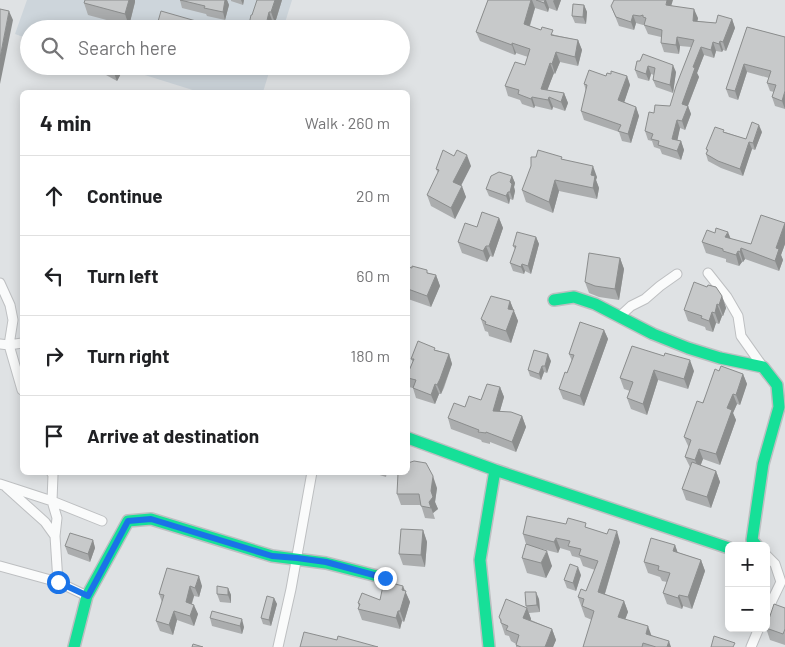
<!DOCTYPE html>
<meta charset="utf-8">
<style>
:root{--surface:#fff;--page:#f6f6f6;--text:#202124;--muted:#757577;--line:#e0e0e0}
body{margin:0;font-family:Barlow,sans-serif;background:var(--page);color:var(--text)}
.controls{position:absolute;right:15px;bottom:15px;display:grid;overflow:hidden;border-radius:8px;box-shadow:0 2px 12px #0003}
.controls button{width:45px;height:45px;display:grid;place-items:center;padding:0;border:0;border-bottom:1px solid var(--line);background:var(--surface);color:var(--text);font:25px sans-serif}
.stop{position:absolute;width:15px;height:15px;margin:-11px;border:4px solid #1a73e8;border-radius:50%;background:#fff}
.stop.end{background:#1a73e8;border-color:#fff;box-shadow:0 1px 5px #0008}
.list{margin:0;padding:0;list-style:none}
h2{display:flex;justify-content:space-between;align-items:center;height:65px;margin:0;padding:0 20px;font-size:21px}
h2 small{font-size:16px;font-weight:400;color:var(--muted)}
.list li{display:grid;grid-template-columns:32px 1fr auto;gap:15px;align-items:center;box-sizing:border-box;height:80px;padding:0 20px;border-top:1px solid var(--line)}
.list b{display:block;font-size:19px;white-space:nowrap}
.list em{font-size:16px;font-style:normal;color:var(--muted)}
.icon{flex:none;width:28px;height:28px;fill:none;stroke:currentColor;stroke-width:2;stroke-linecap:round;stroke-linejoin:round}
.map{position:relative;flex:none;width:785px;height:647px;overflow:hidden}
.search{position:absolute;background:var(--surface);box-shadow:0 2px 12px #0003;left:20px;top:20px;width:390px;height:55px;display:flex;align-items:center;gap:12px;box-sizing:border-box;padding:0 18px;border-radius:28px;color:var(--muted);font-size:19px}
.panel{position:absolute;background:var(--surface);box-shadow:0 2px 12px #0003;left:20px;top:90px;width:390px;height:385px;border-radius:8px}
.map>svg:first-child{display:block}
.built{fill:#cdd5db}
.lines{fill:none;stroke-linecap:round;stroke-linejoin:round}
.street-casing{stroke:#bdbfc1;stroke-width:11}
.fast-casing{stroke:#bdbfc1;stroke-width:14}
.street{stroke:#fafbfb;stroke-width:9}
.fast{stroke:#16e098;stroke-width:11}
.wall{fill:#abadae}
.shaded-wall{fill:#8b8d8d}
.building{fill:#c7c9ca;stroke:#8b8d8d}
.route{stroke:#1a73e8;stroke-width:6}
</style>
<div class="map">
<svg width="785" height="647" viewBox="0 0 785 647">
<rect width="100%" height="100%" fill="#dfe2e4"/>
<path class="built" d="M27,0H292L283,29H29V39L15,34Z
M116,66H271L263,92H199Z"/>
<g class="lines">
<g class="street-casing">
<path id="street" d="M708,273L727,297L738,316L741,336L763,367
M0,283L10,305L13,320L9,345L22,390
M619,317L631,306L645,299L660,286L677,274
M0,344L9,345L22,343
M51,472L53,475L52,501L57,518L55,536L58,582
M0,484L52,501L102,521
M6,487L45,522L55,536
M766,555L775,564L781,582L766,613
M0,566L58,582L87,596
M278,647L291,589L312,472
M751,647L759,628"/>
</g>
<g class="fast-casing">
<path id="fast" d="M554,300L574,297L595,304L653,334L688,348L720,358L763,367L777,385L779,407L763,464L752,540L757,546
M408,438L495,470L729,548
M74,647L87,596L128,521L151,519L272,556L326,563L385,578
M489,647L480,560L495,470"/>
</g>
<use href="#street" class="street"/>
<use href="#fast" class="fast"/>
</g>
<path class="wall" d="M85,0H135V2L129,26L88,15L84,3Z
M180,0H227L229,5L225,20L207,16L206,14L182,8Z
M231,0H244L243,5L231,1Z
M257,0H282L275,23H273L272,29H248Z
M488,0H561L557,11L549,8L548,12L535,8L530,26L555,35L578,40L582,50L578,66L560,62L555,74L554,73L547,90L564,93L568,103L565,111L553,107L552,110L535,106L534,108L522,104L520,100L508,96L505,86L525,65L528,57L516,53L515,55L480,41L476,32Z
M584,5L587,12L586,24L575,23L572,16Z
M671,5L698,18L697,21L716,23L732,19L735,28L726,51L723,50L722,52L716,51L714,58L704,55L697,73L699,77L688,106L691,114L685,130L680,128L677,140L681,141L684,150L681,160L662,154L660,149L654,147L652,141L648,140L645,131L654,113L670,106L691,47L680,46L679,54L664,52L661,43V37L648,34L644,25L645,24L643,25L636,23L634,30L619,26L611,6Z
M157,25L224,29H159Z
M747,27L785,37V109L775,106L772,97L774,92L770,91L767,83L769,78L747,72L738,100L729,97L726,89Z
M637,61L676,72L673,93L656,87L653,80L654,75L651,74L649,81L638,78L635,70Z
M104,66H125L117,81L106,75L104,67Z
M611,74L627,76L630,85L624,102L636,107L639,116L631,143L622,141L619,132L584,120L581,111L586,91L584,84Z
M725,132L746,139L762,132L755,150L752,149L743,176L721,168L708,161L706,154L707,151L706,149Z
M563,159L597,177L596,180L599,188L597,199L559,191L553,213L526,202L522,190Z
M471,166L461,186L466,197L455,219L431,206L427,195L438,173L436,169Z
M512,176L515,183L514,187L515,191L513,200L510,199L509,204L489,196L486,189Z
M499,218L503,228L493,257L490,256L487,262L462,253L458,242L477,227Z
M785,224V244L781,255L783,260L779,271L745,259L743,262H742L739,266L726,262V259L706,253L702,242L715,233L730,239L751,244Z
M536,237L539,244L531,274L525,271L524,274L513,271L510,263L515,249L513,246Z
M620,258L624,269L619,300L599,297L589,293L585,282Z
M408,267L436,275L440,286L431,307L408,299Z
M722,296L726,308L723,316H722L719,324L716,323L713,332L706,330L705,327L688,321L684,310Z
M510,301L518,321L511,343L489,336L488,332L485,331L481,319Z
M604,330L608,339L584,406L563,399L559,389L567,373L572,361L569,354Z
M632,346L694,371L688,389L658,380L647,415L631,409L627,398L630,391L624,389L620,378Z
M436,350L449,354L452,364L444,388L441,394H439L435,404L416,398L413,388L409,387L408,382V373L413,362L411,359Z
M551,361L547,373L544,372L541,380L530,376L528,370Z
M719,371L743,374L747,384L740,405L737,404L733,413L736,420L720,465L703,459L700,465L716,471L720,482L711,508L686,500L682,489L690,467L685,457L689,448L684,437Z
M500,387L504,397L500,411L522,416L526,427L516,452L490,442V444L482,442L481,440L451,429L448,418L465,407L481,400Z
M370,472H387L386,477Z
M437,488L435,502L438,509L433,513L435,519L425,518L421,505H401L397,494Z
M566,524L588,528L620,542L605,594L624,601L628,612L625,619L671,647H583L592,620L585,617L578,597L586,591L595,570L583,566L580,558L572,556L570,551L560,548L558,553L538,548L552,566L546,578L527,573L522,558L526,544L523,534Z
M423,530L427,542L425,567L403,565L399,554Z
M93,540L95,548L90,562L68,554L65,546Z
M675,545L677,552L701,560L705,571L692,609L683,606L682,609L667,604L663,593L667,582L662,581L660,577L648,573L644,562Z
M167,568L202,586L199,597L194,596L192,604L198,614L194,626L177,620L173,635L160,631L156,621L162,602L159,594Z
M581,575L576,591L567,588L564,580Z
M228,588L231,595V603L220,602L217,594Z
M405,591L410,602L404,622L402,621L400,629L362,620L358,609L359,607L358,603L380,600Z
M274,598L277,604L271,626L263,624L261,618Z
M539,599L540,612L529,613L531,619V620L552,629L556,640L553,647H516V644L511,641L509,636L505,635L499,617L527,607L526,606Z
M785,608V645L770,640L766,628Z
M210,618L244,627L242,634L212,626Z"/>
<path class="shaded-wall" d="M129,0H135V2L129,26L125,14Z
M225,0H227L229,5L225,20L223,12Z
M241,0H244L243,5Z
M275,0H282L275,23L271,12Z
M531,0H532L535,8L527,34L524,24Z
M545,0H546L549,8L548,12L544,3Z
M554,0H561L557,11L553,1Z
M667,0H673L669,13L666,5Z
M584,5L587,12L586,24L583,17Z
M694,9L698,18L696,29L693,21Z
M9,11L13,20L0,84V58Z
M269,12L273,23L272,29H265Z
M633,15L636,23L634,30L631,22Z
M732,19L735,28L726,51L723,42Z
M677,37L680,46L679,54L676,45Z
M578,40L582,50L578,66L575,57Z
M720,41L723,50L722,52L719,44Z
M713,42L716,51L714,58L711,50Z
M512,43L516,53L515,55L512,45Z
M701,47L704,55L697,73L699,77L685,113L682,104L693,67Z
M556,52L560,62L555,74L552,64Z
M550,63L554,73L544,99L541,89Z
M744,64L747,72L738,100L735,91Z
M673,65L676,72L673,93L670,85Z
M118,66H125L117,81L114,73Z
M648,66L651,74L649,81L646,74Z
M627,76L630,85L622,109L618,100Z
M785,91V109L782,101Z
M564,93L568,103L565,111L561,102Z
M532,97L535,106L534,108L531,99Z
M549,97L553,107L552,110L548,100Z
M688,106L691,114L685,130L682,121Z
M636,107L639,116L631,143L628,134Z
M677,120L680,128L676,147L672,139Z
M759,125L762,132L755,150L753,143Z
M681,141L684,150L681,160L677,151Z
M749,142L752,149L743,176L740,169Z
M467,155L471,166L457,193L453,182Z
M593,166L597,177L596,180L599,188L597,199L593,188L591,175Z
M512,176L515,183L514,187L515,191L513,200L510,192V182Z
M555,180L559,191L553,213L549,202Z
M462,186L466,197L455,219L451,208Z
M508,192L510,199L509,204L506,196Z
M499,218L503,228L493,257L489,246Z
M785,223V244L781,255L783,260L779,271L775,261L776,248Z
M728,232L732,242L725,237Z
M536,237L539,244L531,274L528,266Z
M486,246L490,256L487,262L483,251Z
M741,248L745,259L743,262L740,252Z
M738,251L742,262L739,266L736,255Z
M620,258L624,269L619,300L615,289Z
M522,264L525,271L524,274L521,267Z
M436,275L440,286L431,307L427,296Z
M722,296L726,308L723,316L719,305Z
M510,301L518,321L511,343L506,331L508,309Z
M717,304L722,316L719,324L715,313Z
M712,312L716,323L713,332L709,321Z
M604,330L608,339L584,406L580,396Z
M449,354L452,364L441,394L437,385Z
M548,354L551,361L547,373L545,366Z
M690,360L694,371L688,389L684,379Z
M542,366L544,372L541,380L539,374Z
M654,370L658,380L647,415L643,404Z
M743,374L747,384L740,405L736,395Z
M435,384L439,394L435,404L431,395Z
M500,387L504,397L497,421L493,411Z
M733,394L737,404L733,413L736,420L720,465L716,454L727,408Z
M522,416L526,427L516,452L512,442Z
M699,449L703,459L699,470L695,460Z
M716,471L720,482L711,508L707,497Z
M433,476L437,488L435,502L438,509L433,513L435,519L429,502Z
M423,530L427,542L425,567L421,555Z
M617,531L620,542L602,603L598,592Z
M556,538L560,548L558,553L554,542Z
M93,540L95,548L90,562L88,554Z
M675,545L679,556L673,551Z
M547,551L552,566L546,578L541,563Z
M701,560L705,571L692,609L688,597Z
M578,567L581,575L576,591L573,583Z
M199,576L202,586L199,597L195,588Z
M190,586L194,596L189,611L186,602Z
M403,586L410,602L404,622L400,611L402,590Z
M228,588L231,595V603L228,595Z
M536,592L539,599L540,612L537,605Z
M679,595L683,606L682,609L678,598Z
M274,598L277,604L271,626L269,620Z
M624,601L628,612L622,628L618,617Z
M194,605L198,614L194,626L190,616Z
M527,608L531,619L527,629L523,618Z
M174,611L177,620L173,635L169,625Z
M398,611L402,621L400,629L396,618Z
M242,619L244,627L242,634L240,626Z
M648,626L652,637L646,634Z
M552,629L556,640L553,647H545Z
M669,641L671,647H667Z"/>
<path class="building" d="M85,0H129L125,14L84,3Z
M180,0H225L223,12L204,8L205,6Z
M257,0H275L271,12H269L265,29H248L251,15H252Z
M488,0H531L524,24L541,30L542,27L553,30L551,35L578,40L575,57L556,52L552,64L550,63L541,89L564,93L561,102L549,97L548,100L532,97L531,99L518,94L519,90L505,86L515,62L525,65L530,49L512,43V45L476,32Z
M536,0H545L544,3Z
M614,0H667L666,5L694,9L693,21L716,23L718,15L732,19L723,42L720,41L719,44L713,42L711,50L701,47L693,67L695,68L682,104L688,106L682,121L677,120L672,139L681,141L677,151L658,145L659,141L651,139L653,134L645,131L649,112L654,113L655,105L670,106L676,86L694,40L677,37L676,45L661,43L662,30L644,25L646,18L643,17V15L640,16L633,15L631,22L616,17L611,6Z
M573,4L584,5L583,17L572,16Z
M0,9L9,11L0,58Z
M161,11L224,29H171L157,25Z
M64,23L86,29H63Z
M747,27L785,37V91L782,101L772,97L776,85L767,83L771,71L744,64L735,91L726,89Z
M643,54L673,65L670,85L653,80L655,68L648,66L646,74L635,70L637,61H640Z
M104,66H118L114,73L104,67Z
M589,70L606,76L607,73L611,74V71L627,76L618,100L636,107L628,134L618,131L621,125L581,111L587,85L584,84Z
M752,122L759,125L753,143L749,142L740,169L718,161L706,154L708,150L706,149L715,127L724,130L723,132L746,139Z
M443,150L454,156L457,150L467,155L453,182L462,186L451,208L427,195L439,170L436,169Z
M538,150L562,157L561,159L593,166L591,175L595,176L593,188L555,180L549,202L522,190L531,166V157H536Z
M499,172L512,176L510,182L512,184L510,192H508L506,196L486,189L491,176Z
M482,212L499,218L489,246H486L483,251L458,242L465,223L477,227Z
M761,215L785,223L776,248L779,249L775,261L741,248L740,252L738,251L736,255L723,251V249L702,242L707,230L715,233L716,228L728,232L725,237L751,244Z
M517,232L536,237L528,266L522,264L521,267L510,263L516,246H513Z
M589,253L620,258L615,289L595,286L585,282Z
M412,266L427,270V273L436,275L427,296L408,289V267L412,268Z
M694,282L707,287L708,285L716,287L722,296L719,305L717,304L715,313L712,312L709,321L701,318L702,316L684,310Z
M491,296L510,301L508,309L514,310L506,331L485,324L486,322L481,319Z
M580,322L604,330L580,396L559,389L565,372L567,373L574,355L569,354Z
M418,341L435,348L434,350L449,354L440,379L437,385L435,384L431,395L413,388L416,380L408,378V373L414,359H411Z
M632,346L664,356L665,353L690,360L684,379L654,370L643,404L627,398L633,382L620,378Z
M534,350L548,354L545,366H542L539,374L528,370Z
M721,366L743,374L736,395L733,394L727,408L732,410L716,454L699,449L695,460L685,457L691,440L684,437L697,401L703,403L715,369L719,371Z
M487,384L500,387L493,411L511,412L522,416L512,442L486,432V433L478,432L479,430L448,418L454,403L465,407L469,396L481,400Z
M414,461L426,463L433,476L431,491L433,497L429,502L431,508L421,506L419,494H397L398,473L399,472H408V463Z
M692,462L716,471L707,497L682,489Z
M527,516L566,524L568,518L586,523L585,527L607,534L609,529L617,531L598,592L624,601L618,617L648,626L646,634L669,641L667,647H656L643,643L642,647H583L594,611L582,606L584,599L578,597L581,589L586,591L598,561L579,555L581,549L568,546L570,541L556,538L554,542L523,534Z
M401,529L423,530L421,555L399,554Z
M70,533L93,540L88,554L65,546Z
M651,538L675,545L673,551L701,560L688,597L679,595L678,598L663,593L670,573L658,570L659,566L644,562Z
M526,544L547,551L541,563L522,558Z
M570,564L578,567L573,583L564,580Z
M167,568L199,576L195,588L190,586L186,602L194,605L190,616L174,611L169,625L156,621L164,595L159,594Z
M384,581L403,586L402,590L406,591L400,611H398L396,618L358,609L360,604L358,603L362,593L380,600Z
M729,584V591H726Z
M217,586L228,588V595L217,594Z
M525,592H536L537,605L526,606Z
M267,596L274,598L269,620L261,618Z
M506,599L527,608L523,618L552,629L545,647H521L516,645L519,635L506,630L508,626L501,623V620L499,617Z
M774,604L785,608V629L783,634L766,628Z
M212,611L242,619L240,626L210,618Z
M304,632L337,640L338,636L378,647H300Z
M714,636L735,643L733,647H711Z
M193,644L203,647H192Z"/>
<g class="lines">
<path class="route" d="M58,582L88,596L128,521L151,519L272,556L297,558L326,562L385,578"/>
</g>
</svg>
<div class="controls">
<button>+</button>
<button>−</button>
</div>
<div class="stop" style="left:58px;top:582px"></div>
<div class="stop end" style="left:385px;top:578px"></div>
<div class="search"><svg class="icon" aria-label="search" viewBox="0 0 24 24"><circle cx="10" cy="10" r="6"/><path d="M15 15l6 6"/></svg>Search here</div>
<section class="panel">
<h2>4 min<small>Walk · 260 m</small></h2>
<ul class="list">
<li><svg class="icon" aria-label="ahead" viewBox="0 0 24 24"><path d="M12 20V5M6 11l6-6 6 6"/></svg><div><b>Continue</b></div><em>20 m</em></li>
<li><svg class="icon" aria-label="left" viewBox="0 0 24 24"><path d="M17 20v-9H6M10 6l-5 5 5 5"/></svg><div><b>Turn left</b></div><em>60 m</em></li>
<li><svg class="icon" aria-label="right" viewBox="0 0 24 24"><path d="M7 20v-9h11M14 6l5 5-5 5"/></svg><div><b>Turn right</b></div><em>180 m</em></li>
<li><svg class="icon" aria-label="arrive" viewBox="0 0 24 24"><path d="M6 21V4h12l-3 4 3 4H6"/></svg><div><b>Arrive at destination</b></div></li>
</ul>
</section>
</div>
